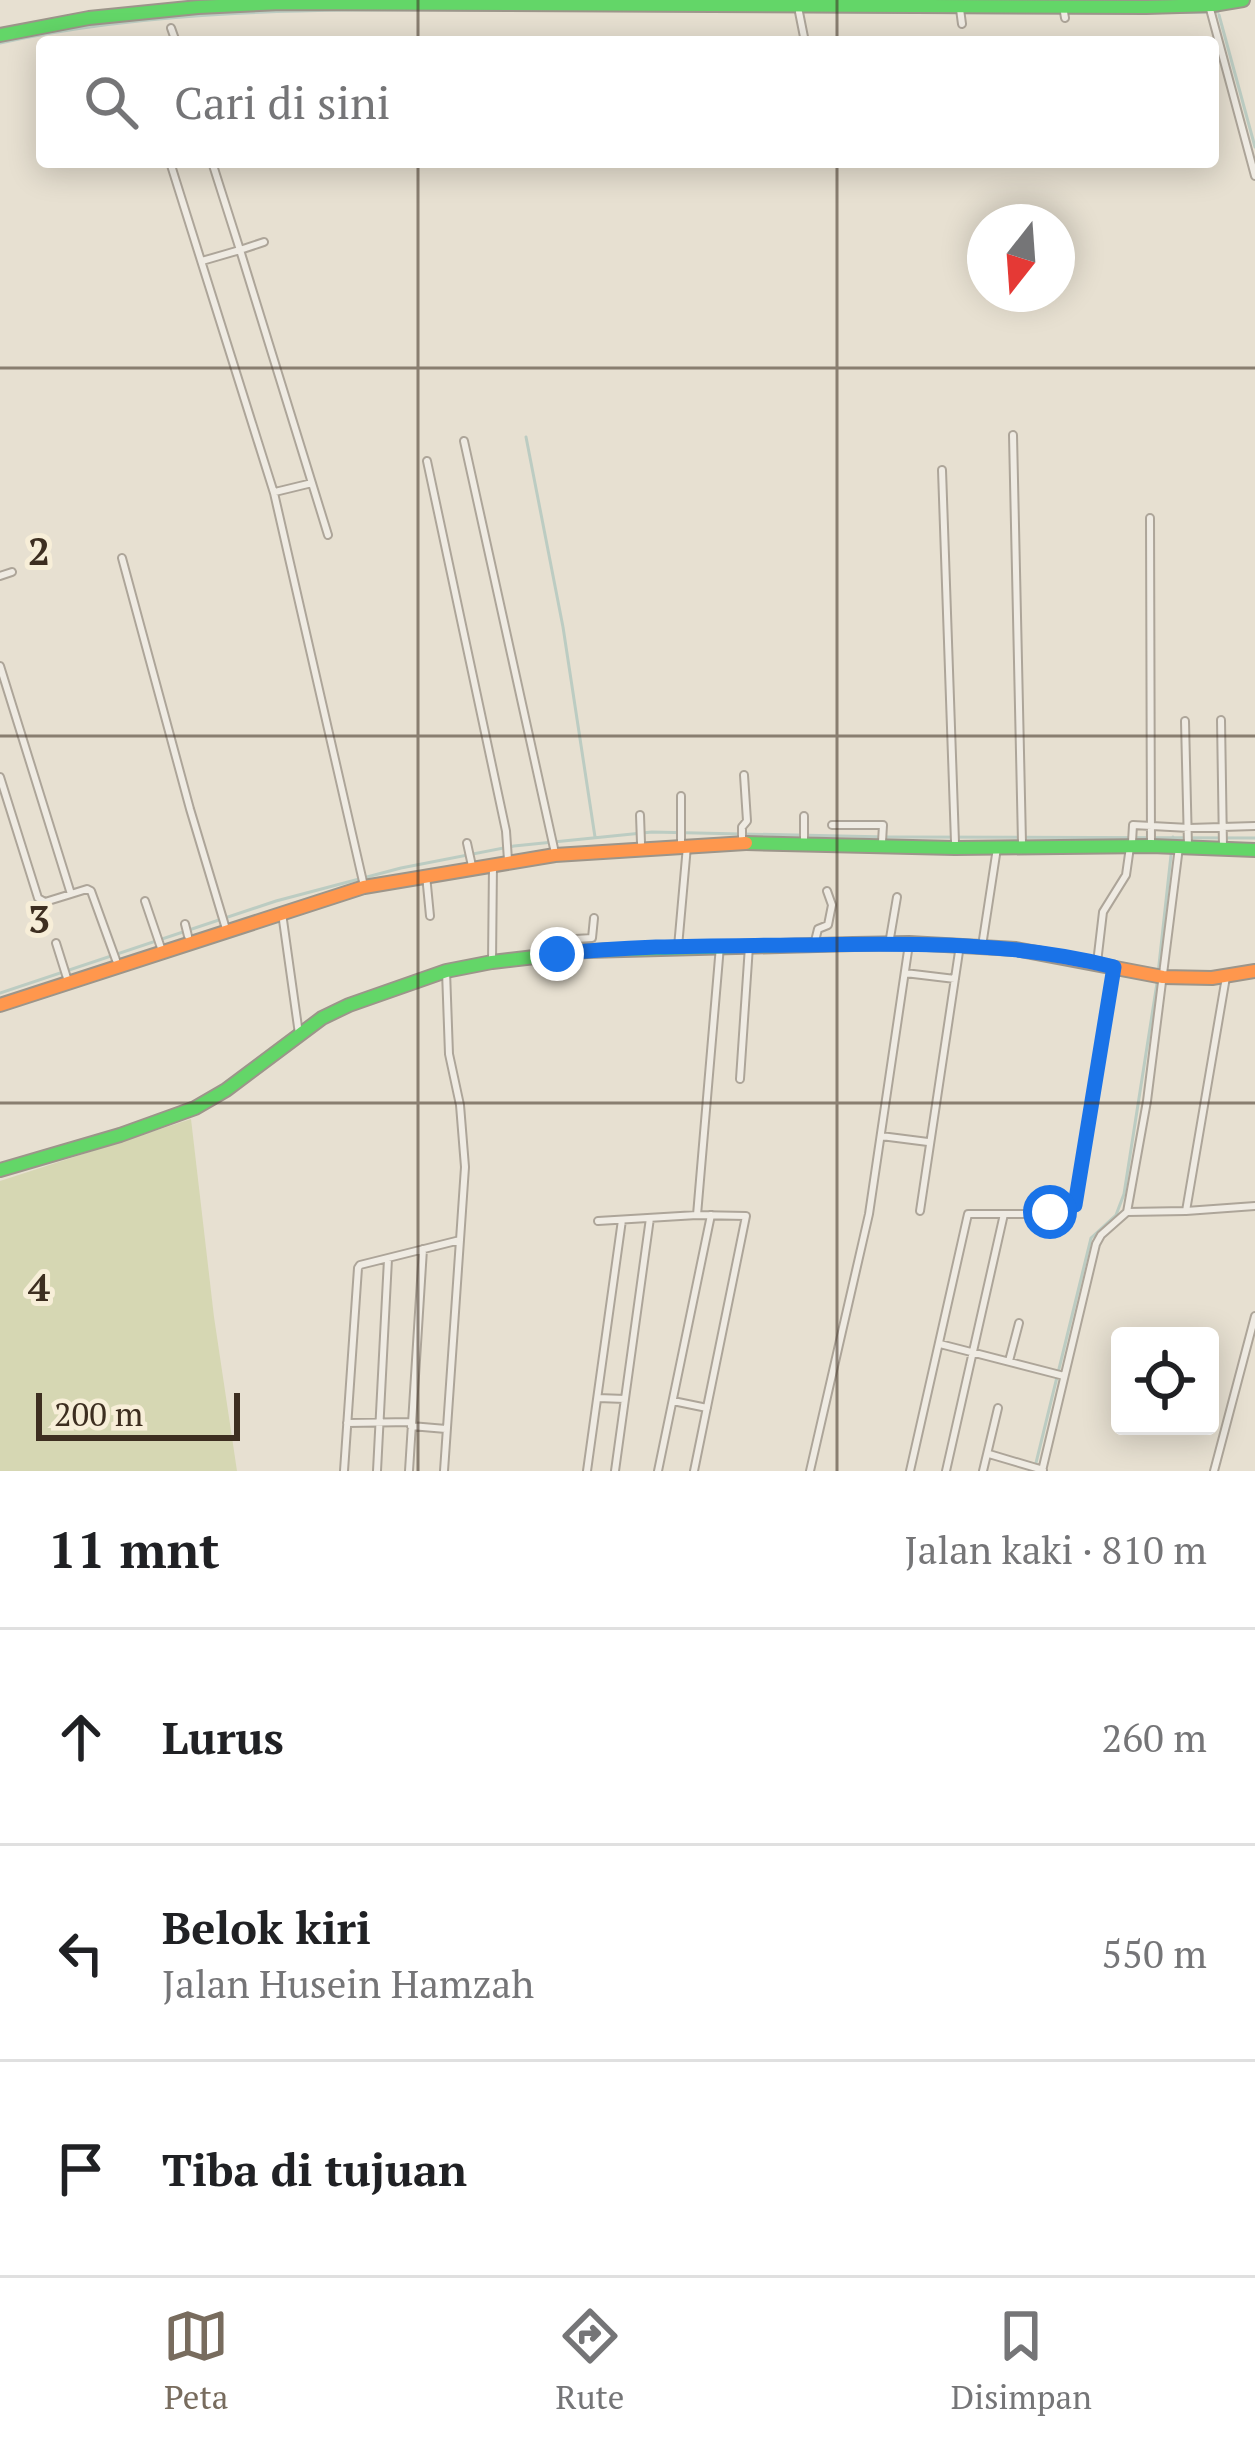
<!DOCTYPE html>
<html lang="id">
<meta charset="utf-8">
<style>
:root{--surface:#fff;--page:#f6f6f6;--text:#202124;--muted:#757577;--line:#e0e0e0;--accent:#786c5e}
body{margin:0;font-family:"PT Serif",serif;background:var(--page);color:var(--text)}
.controls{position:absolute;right:36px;bottom:36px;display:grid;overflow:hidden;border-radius:12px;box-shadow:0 6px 30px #0003}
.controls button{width:108px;height:108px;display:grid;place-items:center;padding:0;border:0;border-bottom:3px solid var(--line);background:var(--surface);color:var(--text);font:60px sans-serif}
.compass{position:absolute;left:967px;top:204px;width:108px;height:108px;border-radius:50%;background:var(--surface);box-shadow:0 6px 30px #0003;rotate:197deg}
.scale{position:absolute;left:36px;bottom:30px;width:204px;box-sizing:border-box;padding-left:12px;border:6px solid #3d2e20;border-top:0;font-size:33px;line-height:42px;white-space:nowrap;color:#3d2e20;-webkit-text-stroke:9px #f7eed8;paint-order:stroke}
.stop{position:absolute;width:36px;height:36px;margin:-27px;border:9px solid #1a73e8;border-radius:50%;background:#fff}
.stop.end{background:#1a73e8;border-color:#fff;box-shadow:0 3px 12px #0008}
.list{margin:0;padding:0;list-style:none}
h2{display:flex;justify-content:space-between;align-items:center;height:156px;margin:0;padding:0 48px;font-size:51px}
h2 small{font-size:39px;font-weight:400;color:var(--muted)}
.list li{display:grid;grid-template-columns:78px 1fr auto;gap:36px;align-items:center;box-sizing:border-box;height:216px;padding:0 48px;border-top:3px solid var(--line)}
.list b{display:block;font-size:45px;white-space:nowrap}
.list p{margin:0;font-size:39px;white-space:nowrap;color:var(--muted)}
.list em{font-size:39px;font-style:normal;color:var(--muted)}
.icon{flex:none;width:66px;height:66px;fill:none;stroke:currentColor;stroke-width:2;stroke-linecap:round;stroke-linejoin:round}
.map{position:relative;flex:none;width:1255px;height:1471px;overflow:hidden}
.search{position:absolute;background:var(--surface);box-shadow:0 6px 30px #0003;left:36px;right:36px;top:36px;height:132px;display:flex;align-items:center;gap:30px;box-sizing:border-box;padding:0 42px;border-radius:12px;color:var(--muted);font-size:45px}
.sheet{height:804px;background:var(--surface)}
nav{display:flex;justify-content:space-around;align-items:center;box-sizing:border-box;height:168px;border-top:3px solid var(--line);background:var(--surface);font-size:33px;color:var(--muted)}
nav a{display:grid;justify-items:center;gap:6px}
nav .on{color:var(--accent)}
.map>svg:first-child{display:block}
.green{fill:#d6d7b3}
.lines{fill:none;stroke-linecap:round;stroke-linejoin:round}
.stream{stroke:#bcccc2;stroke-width:3}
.street-casing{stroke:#ada599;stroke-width:10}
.fast-casing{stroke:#9c958a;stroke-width:16}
.slow-casing{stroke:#9c958a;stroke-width:16}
.street{stroke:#efebe3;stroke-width:6}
.fast{stroke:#63d668;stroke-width:12}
.slow{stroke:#ff974d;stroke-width:12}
.route{stroke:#1a73e8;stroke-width:15}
.grid{fill:none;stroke:#3d2e20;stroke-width:3;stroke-opacity:0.55}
.grid-label{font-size:39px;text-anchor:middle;font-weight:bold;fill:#3d2e20;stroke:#f7eed8;stroke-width:10;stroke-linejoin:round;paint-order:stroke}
</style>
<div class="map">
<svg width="1255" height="1471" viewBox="0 0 1255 1471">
<rect width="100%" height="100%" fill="#e7e0d1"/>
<path class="green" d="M191,1119L214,1317L237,1471H0V1181Z"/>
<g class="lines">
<path class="stream" d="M1219,15L1255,147
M0,43C172,5 351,10 526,10C757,10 988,15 1218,12
M526,437L563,627L595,837
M0,993L276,901L401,868L514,846L652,832L887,837L1255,838
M1034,1471L1091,1238L1116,1215L1124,1194L1157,983L1173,837"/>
<g class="street-casing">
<path id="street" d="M960,9L962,24
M1210,9L1255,176
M799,12L805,42
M1064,12L1065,18
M171,28L176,42
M131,41V42
M170,162L274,493L364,886
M212,162L240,250L264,242
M202,261L240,250L328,535
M1013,435L1022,843
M464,441L555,853
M427,461L506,831L508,860
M942,470L955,842
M275,492L312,483
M1150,518L1151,846
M122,558L190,809L226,929
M0,576L12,572
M0,666L71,894L87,889L91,891L116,960
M1221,720L1223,847
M1185,721L1188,846
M0,777L38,898L45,902L71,894
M640,815L641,843
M832,825H883L882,842
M742,838V827L747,821L744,775
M804,840V816
M681,842V796
M1132,842L1133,825L1189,828L1255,826
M467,843L472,866
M426,875L430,916
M145,901L161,948
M282,913L299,1034
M185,924L188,936
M56,943L67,978
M889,944L897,897
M814,945L818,929L828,925L832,905L827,891
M982,946L997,848
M678,947L687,846
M557,954L559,940L592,938L594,918
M492,962L493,864
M1097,963L1103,912L1126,875L1130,847
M905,973L955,979
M1226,977L1186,1211L1255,1206
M740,1079L749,946
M881,1136L928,1142
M920,1211L960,945
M1127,1212L1186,1211
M697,1215L720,946
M598,1221L697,1215L746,1216L694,1471
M940,1344L1064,1376
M1009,1361L1019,1323
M598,1398L625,1399
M673,1401L707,1408
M347,1423L412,1422
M411,1426L446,1429
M989,1454L1043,1470
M344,1471L358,1268L360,1265L460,1240L465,1167L460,1105L449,1054L446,971
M377,1471L388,1259
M409,1471L423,1249
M444,1471L460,1240
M587,1471L622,1220
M615,1471L650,1218
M658,1471L711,1215
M810,1471L869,1214L909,944
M910,1471L968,1214H1045L1052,1208H1069L1075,1205L1114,969
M946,1471L1004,1214
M983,1471L998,1408
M1042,1471L1096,1244L1101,1235L1127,1212L1147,1101L1179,847
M1214,1471L1255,1316"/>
</g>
<g class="fast-casing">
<path id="fast" d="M0,35L89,18L198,7L281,3L1146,7L1213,5L1243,0
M746,843L955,848L1151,846L1255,850
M0,1170L120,1135L195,1108L226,1090L322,1018L349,1005L446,971L492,962L586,951L854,944"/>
</g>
<g class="slow-casing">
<path id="slow" d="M854,944L909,943L1016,949L1163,977L1212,978L1255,971
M0,1005L364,887L555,855L746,843"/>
</g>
<use href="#street" class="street"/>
<use href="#fast" class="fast"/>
<use href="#slow" class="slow"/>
</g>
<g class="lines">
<path class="route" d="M557,954C636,945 716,946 795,945C903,944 1009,940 1114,967L1075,1205L1052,1208L1050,1212"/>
</g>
<path class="grid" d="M418,0V42M837,0V42M418,162V1471M837,162V1471M0,368H1255M0,736H1255M0,1103H1255"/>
<g class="grid-label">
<text x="39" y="565">2</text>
<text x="39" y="933">3</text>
<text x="39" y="1301">4</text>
</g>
</svg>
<div class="controls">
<button><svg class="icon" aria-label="locate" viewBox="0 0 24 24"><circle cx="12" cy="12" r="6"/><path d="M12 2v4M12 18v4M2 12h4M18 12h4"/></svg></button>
</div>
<svg class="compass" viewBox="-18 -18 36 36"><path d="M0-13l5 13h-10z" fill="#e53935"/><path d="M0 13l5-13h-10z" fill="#757577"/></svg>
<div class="scale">200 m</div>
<div class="stop" style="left:1050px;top:1212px"></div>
<div class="stop end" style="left:557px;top:954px"></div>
<div class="search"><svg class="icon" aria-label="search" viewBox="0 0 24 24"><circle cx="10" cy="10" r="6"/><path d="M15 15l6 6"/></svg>Cari di sini</div>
</div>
<section class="sheet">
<h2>11 mnt<small>Jalan kaki · 810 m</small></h2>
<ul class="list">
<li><svg class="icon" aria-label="ahead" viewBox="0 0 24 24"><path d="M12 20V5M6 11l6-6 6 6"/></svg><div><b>Lurus</b></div><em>260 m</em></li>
<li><svg class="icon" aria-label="left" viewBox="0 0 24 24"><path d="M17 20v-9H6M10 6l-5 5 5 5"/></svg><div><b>Belok kiri</b><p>Jalan Husein Hamzah</p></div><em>550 m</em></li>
<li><svg class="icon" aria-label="arrive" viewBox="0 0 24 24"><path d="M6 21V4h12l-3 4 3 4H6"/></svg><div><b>Tiba di tujuan</b></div></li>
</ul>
</section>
<nav>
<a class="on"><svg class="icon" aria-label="map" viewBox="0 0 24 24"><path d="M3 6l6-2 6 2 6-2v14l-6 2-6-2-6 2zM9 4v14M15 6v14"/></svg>Peta</a>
<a><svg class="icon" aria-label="directions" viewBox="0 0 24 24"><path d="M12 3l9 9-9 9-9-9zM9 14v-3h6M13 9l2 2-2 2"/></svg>Rute</a>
<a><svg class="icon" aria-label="saved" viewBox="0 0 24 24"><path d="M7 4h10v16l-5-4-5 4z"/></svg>Disimpan</a>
</nav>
